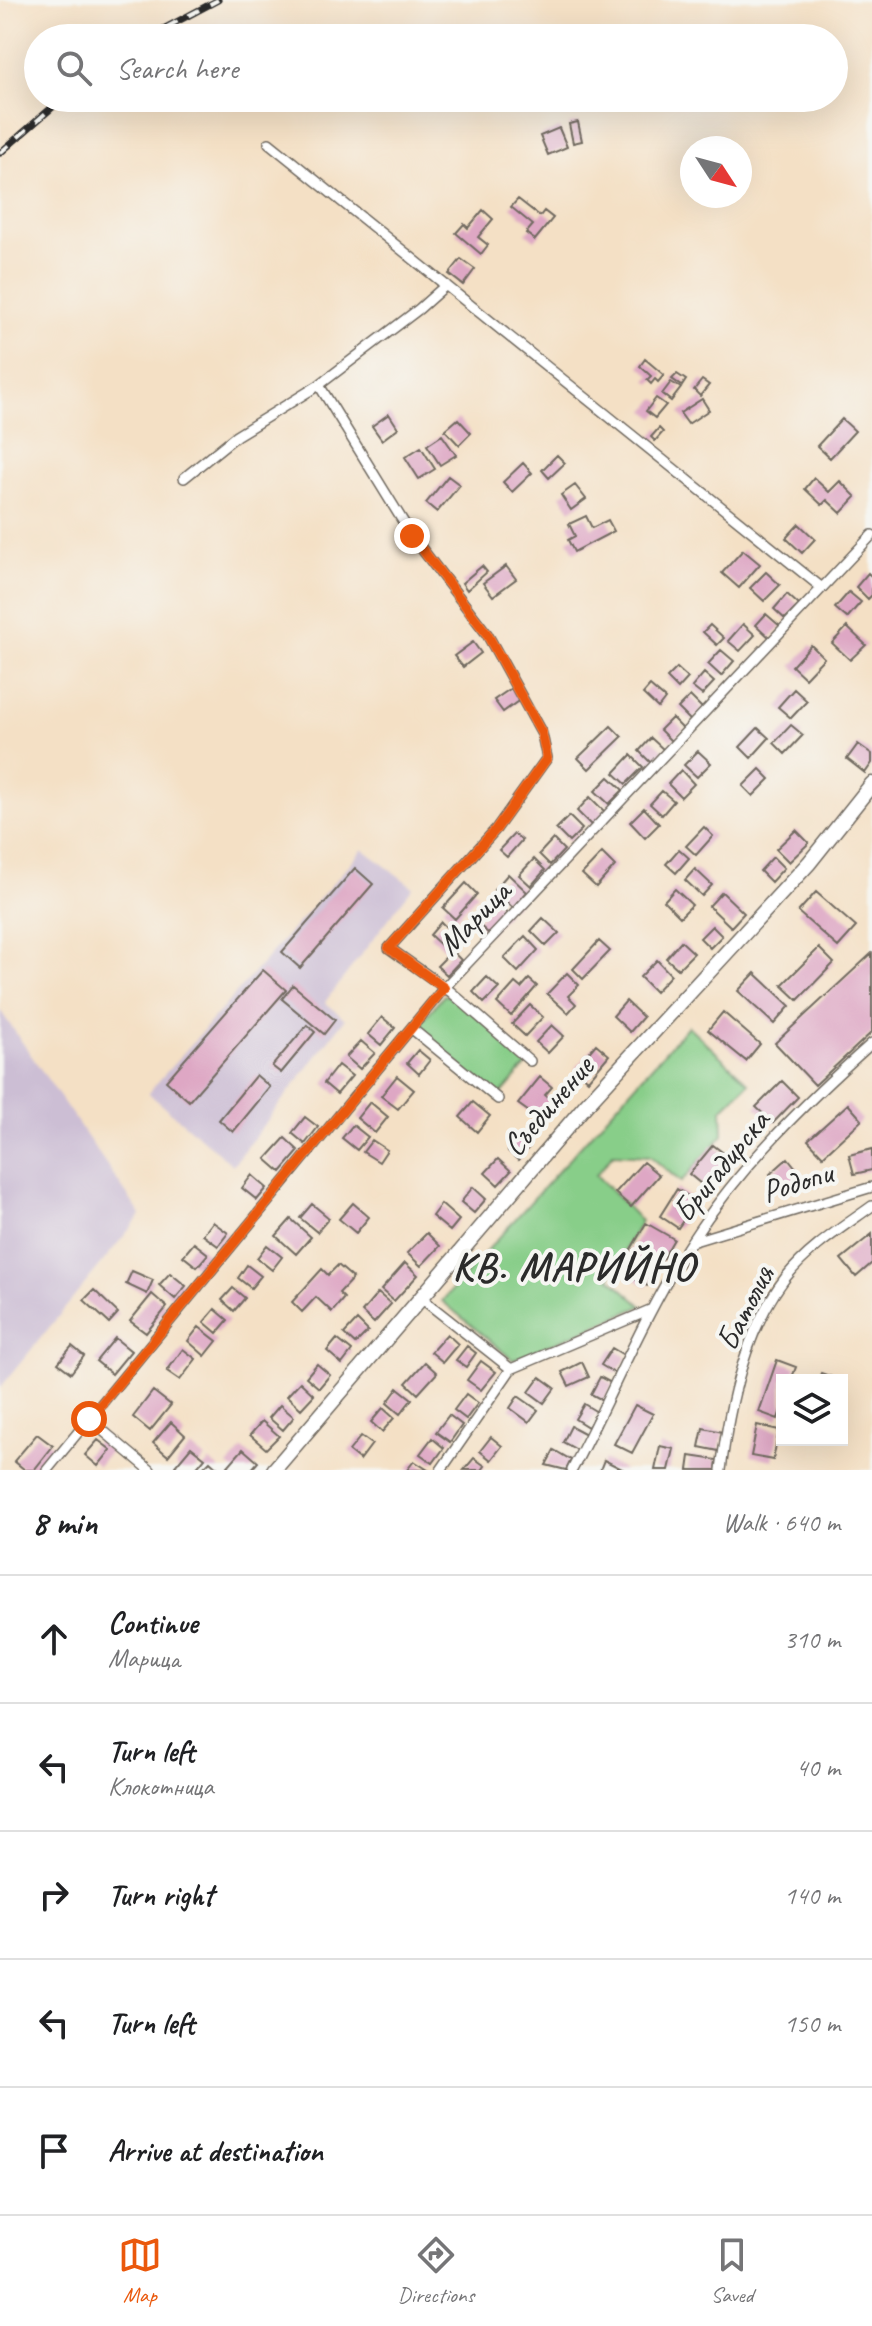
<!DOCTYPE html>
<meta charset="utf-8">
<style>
:root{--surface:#fff;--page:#f6f6f6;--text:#202124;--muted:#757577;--line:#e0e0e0;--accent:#ea580c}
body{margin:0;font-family:Caveat,sans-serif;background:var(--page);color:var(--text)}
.controls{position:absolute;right:24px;bottom:24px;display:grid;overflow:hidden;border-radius:0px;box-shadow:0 8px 32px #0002}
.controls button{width:72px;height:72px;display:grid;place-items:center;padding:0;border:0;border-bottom:2px solid var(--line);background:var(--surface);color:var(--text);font:40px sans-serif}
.compass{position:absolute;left:680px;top:136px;width:72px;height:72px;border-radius:50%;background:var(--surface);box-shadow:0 8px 32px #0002;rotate:126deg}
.stop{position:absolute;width:24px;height:24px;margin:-18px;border:6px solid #ea580c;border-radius:50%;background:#fff}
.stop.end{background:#ea580c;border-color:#fff;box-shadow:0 2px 8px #0008}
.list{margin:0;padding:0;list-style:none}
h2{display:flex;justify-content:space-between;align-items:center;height:104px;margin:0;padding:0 32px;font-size:34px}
h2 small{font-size:26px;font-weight:400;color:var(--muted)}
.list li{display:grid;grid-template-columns:52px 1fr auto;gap:24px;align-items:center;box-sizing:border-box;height:128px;padding:0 32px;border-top:2px solid var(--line)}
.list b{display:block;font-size:30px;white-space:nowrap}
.list p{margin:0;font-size:26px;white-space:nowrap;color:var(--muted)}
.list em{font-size:26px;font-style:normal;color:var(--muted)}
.icon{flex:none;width:44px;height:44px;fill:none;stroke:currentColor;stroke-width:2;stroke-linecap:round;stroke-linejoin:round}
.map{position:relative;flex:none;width:872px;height:1470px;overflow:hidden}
.search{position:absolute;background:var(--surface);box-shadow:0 8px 32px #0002;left:24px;right:24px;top:24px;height:88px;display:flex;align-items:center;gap:20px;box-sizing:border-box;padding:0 28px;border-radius:44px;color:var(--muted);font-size:30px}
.sheet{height:744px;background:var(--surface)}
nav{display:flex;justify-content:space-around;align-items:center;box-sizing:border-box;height:112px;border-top:2px solid var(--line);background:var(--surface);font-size:22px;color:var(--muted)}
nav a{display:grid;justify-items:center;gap:4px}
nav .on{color:var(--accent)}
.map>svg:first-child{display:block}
.industrial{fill:#ccbed4}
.green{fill:#88ce89;stroke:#5a7c5a;stroke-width:2}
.building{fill:#dea7c4}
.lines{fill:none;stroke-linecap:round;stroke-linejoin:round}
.street-casing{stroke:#716a61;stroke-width:12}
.secondary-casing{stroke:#716a61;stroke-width:17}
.street{stroke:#fff;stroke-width:9}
.secondary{stroke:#fff;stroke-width:14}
.rail-casing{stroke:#2b2b2b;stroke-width:7}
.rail{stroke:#f6f6f2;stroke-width:4;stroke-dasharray:12;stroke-linecap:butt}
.route{stroke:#ea580c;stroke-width:10}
.labels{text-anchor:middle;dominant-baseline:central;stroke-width:8;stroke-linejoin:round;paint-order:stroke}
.street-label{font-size:32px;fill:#2b2b2b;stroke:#f6f6f2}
.district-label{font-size:40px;font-weight:bold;letter-spacing:2px;fill:#2b2b2b;stroke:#f6f6f2}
</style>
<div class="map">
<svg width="872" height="1470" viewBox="0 0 872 1470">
<rect width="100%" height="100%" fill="#f6f6f2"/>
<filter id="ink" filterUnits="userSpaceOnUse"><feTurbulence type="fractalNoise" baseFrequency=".0125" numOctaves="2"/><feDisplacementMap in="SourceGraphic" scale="16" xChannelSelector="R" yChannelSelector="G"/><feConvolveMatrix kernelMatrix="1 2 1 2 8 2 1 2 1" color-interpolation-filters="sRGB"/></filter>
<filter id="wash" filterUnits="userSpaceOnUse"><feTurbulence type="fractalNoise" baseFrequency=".006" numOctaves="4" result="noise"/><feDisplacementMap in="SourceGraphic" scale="32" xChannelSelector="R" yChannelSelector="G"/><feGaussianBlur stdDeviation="1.8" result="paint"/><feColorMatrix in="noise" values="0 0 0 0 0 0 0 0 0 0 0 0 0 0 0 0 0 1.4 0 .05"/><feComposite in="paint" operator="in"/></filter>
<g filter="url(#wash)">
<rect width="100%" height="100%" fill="#f4e0c5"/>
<path class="industrial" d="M363,849L413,887L325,1002L345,1019L233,1165L148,1093Z
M0,1010L141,1215L0,1388Z"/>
<path class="green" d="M444,995L456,998L530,1061L497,1099L416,1028Z
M688,1026L749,1083L722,1109L723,1135L681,1182L650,1156L613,1154L596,1175L641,1221L610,1278L642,1306L513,1360L442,1301Z"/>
<g id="blocks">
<path class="building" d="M578,122L582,141L573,143L569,124Z
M559,128L567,147L548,155L540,136Z
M518,199L540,216L544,211L553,218L535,240L526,233L533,225L511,207Z
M483,210L493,219L478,237L488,245L481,254L456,233L464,224L468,228Z
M461,259L475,269L463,285L449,274Z
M645,359L664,375L658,382L655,379L651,384L647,380L651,376L640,366Z
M677,374L686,380L682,386L672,379Z
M702,380L709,385L700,396L694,390Z
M671,382L681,388L671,401L662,394Z
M656,398L666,405L655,418L646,411Z
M702,399L709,410L688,424L680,413Z
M389,414L398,428L382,440L372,426Z
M458,419L471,433L459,445L445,430Z
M842,419L855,431L830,458L817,446Z
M659,428L663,432L655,441L651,437Z
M442,435L456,455L440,465L427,445Z
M421,447L435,469L419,479L405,457Z
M557,455L565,463L549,478L542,470Z
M523,463L532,473L512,492L503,482Z
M448,476L460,485L437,512L426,503Z
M814,478L829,492L840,481L856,497L841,513L827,500L822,505L805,489Z
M575,485L586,499L571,510L561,495Z
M586,516L592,528L608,520L614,531L574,552L568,540L575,536L569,524Z
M799,524L815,539L802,553L786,538Z
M743,550L760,564L739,588L722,573Z
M482,566L487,572L467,590L462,583Z
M506,566L516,579L493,596L483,583Z
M766,572L780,585L764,601L750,588Z
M868,573L872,577V595L868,599L856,587Z
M849,592L861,602L847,618L835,608Z
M787,594L799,605L785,619L774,609Z
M766,614L781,627L770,638L756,625Z
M743,624L755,635L740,651L728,641Z
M710,625L724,638L717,645L703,632Z
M847,627L866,645L850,660L832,643Z
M473,642L481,653L463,667L454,656Z
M811,645L824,658L805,678L792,666Z
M721,650L734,661L721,676L708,664Z
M677,668L688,678L678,689L667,678Z
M704,673L714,682L702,695L692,687Z
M650,686L665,699L658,708L643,694Z
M513,687L521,699L503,712L494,700Z
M794,689L807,701L791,718L778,707Z
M690,696L703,709L691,721L678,708Z
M672,718L683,729L671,741L660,730Z
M791,725L803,735L785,754L774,743Z
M611,726L622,737L589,769L578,758Z
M758,728L769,738L751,758L740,747Z
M651,738L664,750L651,763L639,751Z
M858,744L872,754V763L865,773L847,759Z
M698,751L711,763L697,777L684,765Z
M631,755L643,767L626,784L614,773Z
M760,769L770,779L753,796L743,786Z
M681,770L694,784L681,797L668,784Z
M609,777L623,790L609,804L595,791Z
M662,791L674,801L662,815L650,804Z
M590,797L606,813L593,827L577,811Z
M644,808L659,824L645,838L630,822Z
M569,816L582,829L569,842L556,829Z
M704,827L713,836L696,855L686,846Z
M796,830L809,843L789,862L776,849Z
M514,834L522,840L507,857L499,850Z
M553,839L564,850L550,865L539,854Z
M679,849L689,858L676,873L666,864Z
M602,853L615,866L596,887L582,874Z
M773,857L784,868L771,882L760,871Z
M534,859L545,870L531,886L519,875Z
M355,868L373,884L300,968L282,952Z
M695,869L712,885L702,896L685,880Z
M508,874L527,892L513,908L494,890Z
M466,883L477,894L455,919L443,908Z
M675,889L692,905L680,917L664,901Z
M722,892L744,913L731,927L709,906Z
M816,892L856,927L838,947L798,912Z
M495,901L508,913L489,934L476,922Z
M543,918L559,933L546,946L531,931Z
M441,922L457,938L446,950L430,935Z
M712,926L722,936L710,948L700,938Z
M525,936L538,950L518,972L504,958Z
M599,941L610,951L583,979L573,969Z
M681,941L694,953L678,969L666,958Z
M819,948L834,963L798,1000L782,985Z
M452,951L461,960L447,975L437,966Z
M872,953V1032L815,1085L775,1043Z
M657,960L671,975L655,992L640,977Z
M263,970L286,990L189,1101L166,1081Z
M567,973L579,985L568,996L576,1004L568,1013L547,994Z
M755,973L790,1006L774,1024L738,991Z
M487,977L499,988L484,1003L473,992Z
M529,979L537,986L511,1016L497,1003L515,983L521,988Z
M293,985L335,1020L324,1034L282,999Z
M626,1001L643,1017L630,1032L613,1016Z
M530,1005L543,1017L525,1036L512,1024Z
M723,1012L760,1044L746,1061L708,1030Z
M382,1017L395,1028L381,1045L368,1034Z
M307,1025L315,1032L281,1073L272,1066Z
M552,1025L564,1036L548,1053L536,1042Z
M361,1041L375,1053L360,1069L346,1057Z
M596,1044L609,1055L588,1080L575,1069Z
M418,1050L430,1060L419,1074L407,1063Z
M338,1065L352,1076L337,1094L324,1083Z
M256,1075L270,1087L233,1132L219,1120Z
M397,1076L414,1090L398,1109L381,1096Z
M540,1077L552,1087L545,1095L553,1102L539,1119L518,1104Z
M782,1081L798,1097L773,1123L756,1107Z
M370,1102L388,1117L375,1133L357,1118Z
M473,1102L490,1116L477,1132L460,1117Z
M848,1104L862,1120L823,1156L808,1140Z
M305,1117L318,1127L305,1144L292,1133Z
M353,1125L368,1137L357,1150L342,1138Z
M520,1137L530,1146L518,1160L508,1151Z
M285,1138L299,1151L281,1172L266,1159Z
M372,1140L387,1150L379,1162L363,1152Z
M713,1145L730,1158L706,1188L689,1174Z
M872,1149V1170L854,1174L849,1155Z
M788,1158L804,1178L787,1193L770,1174Z
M498,1159L511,1171L498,1185L485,1173Z
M643,1162L659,1175L631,1207L615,1193Z
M252,1175L267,1188L257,1200L242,1188Z
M473,1187L486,1199L474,1213L461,1202Z
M677,1189L696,1201L678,1228L660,1216Z
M353,1203L369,1217L356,1233L339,1219Z
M312,1204L329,1218L317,1232L300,1218Z
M441,1204L459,1220L450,1231L432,1216Z
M291,1219L311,1237L296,1254L276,1236Z
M213,1222L228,1233L218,1246L203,1235Z
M646,1223L674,1239L647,1286L619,1270Z
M427,1233L440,1246L421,1266L407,1253Z
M872,1234V1263L856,1277L841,1259Z
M194,1243L208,1254L197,1267L183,1256Z
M267,1245L282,1257L272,1270L257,1258Z
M405,1263L418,1275L394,1301L381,1290Z
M247,1265L261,1276L251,1288L238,1278Z
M338,1265L353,1278L339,1293L344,1298L332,1312L316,1297L302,1312L292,1302L322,1269L328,1275Z
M132,1271L153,1280L147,1294L126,1284Z
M170,1273L186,1286L175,1299L159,1285Z
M233,1288L245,1298L234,1311L222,1300Z
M94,1290L118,1313L109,1323L84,1300Z
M378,1293L391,1304L374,1323L362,1312Z
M152,1294L167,1307L146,1333L130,1321Z
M215,1309L228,1320L217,1333L204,1322Z
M357,1320L368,1331L355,1344L344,1334Z
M199,1327L217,1341L205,1356L188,1341Z
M447,1334L458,1344L443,1362L431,1352Z
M115,1338L131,1351L112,1374L96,1361Z
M337,1339L352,1351L342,1364L327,1351Z
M72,1346L84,1356L71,1373L58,1363Z
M467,1346L476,1353L466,1367L456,1360Z
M612,1348L627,1357L616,1374L601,1365Z
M183,1349L196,1359L180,1380L167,1371Z
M777,1360L796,1367L791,1380H782V1407L778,1419L759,1412Z
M481,1361L496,1372L481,1390L467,1380Z
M425,1362L437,1373L418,1394L406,1383Z
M582,1362L589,1377L569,1386L562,1372Z
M317,1364L330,1375L319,1388L306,1377Z
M821,1373L840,1380H818Z
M540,1377L555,1388L544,1403L529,1392Z
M600,1377L613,1384L604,1401L591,1394Z
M300,1382L314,1395L301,1409L287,1396Z
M398,1388L412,1399L400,1414L387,1403Z
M153,1391L171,1405L150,1431L133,1417Z
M466,1394L478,1403L466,1419L454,1410Z
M518,1396L538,1410L529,1422L510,1408Z
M584,1404L597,1412L588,1427L575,1419Z
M280,1405L294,1417L283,1430L269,1418Z
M635,1405L653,1414L632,1453L614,1444Z
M383,1408L394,1418L382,1432L371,1422Z
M449,1415L462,1425L450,1442L436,1432Z
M262,1421L279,1436L266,1449L250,1435Z
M171,1422L185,1435L168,1456L153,1443Z
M757,1425L779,1430L773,1460L751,1456Z
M571,1426L588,1435L579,1451L563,1442Z
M703,1428L723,1432L719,1451L699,1447Z
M37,1434L53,1446L34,1470H25L14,1461Z
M361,1436L372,1444L360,1460L349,1451Z
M491,1437L502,1446L491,1460L480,1451Z
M432,1438L444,1448L433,1463L420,1454Z
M98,1440L111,1450L98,1466L85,1455Z
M660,1446L674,1449L669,1470H655Z
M191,1447L205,1458L195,1470H180L175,1466Z
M243,1449L258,1462L251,1470H233L228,1466Z
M554,1450L571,1460L566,1470L546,1465Z
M690,1456L717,1460L716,1470H688Z
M474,1458L485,1466L482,1470H464Z
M604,1460L624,1470H600Z
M210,1461L220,1470H201Z
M414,1461L428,1470H407Z"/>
</g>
</g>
<g filter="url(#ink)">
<use href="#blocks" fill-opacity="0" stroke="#716a61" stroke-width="2"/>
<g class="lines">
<g class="street-casing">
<path id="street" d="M269,143L822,588
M319,385L419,309L446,285
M184,478L236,436L319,385L412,536L487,634L542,734L547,758L496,829L389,948L451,992L530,1061
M411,1028L498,1099
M691,1242L872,1187
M421,1298L511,1369L650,1310
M89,1419L150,1470
M47,1470L444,988L872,535
M441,1470L511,1369
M572,1470C612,1395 644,1314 691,1242C740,1166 805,1103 872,1043
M721,1470C729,1405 745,1330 786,1277C809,1248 843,1227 872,1206"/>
</g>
<g class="secondary-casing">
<path id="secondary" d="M274,1470L585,1106L809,863L872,784"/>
</g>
<use href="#street" class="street"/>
<use href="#secondary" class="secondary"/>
<g class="rail-casing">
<path id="rail" d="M146,38L218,0
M0,153L63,98"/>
</g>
<use href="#rail" class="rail"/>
</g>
</g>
<g class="lines" filter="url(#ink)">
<path class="route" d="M89,1419L444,988L389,948L496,829L547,758L542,734L487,634L412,536"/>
</g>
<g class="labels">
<g class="street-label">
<text transform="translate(474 918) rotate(-46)">Марица</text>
<text transform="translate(548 1106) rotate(-49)">Съединение</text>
<text transform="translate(721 1166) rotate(-51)">Бригадирска</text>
<text transform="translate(797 1182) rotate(-17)">Родопи</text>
<text transform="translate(745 1308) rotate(-63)">Батолия</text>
</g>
<g class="district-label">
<text x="574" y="1267">КВ. МАРИЙНО</text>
</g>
</g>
</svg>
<div class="controls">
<button><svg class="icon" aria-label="layers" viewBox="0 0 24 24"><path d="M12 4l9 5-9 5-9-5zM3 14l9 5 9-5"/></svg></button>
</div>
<svg class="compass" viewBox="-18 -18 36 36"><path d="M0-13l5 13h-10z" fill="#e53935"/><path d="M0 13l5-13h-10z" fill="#757577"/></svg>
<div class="stop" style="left:89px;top:1419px"></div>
<div class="stop end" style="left:412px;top:536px"></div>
<div class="search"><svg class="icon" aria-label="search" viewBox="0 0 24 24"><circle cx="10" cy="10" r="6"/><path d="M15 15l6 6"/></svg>Search here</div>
</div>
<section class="sheet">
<h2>8 min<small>Walk · 640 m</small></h2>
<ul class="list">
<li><svg class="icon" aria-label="ahead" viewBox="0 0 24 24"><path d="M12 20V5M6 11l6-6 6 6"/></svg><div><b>Continue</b><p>Марица</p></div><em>310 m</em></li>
<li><svg class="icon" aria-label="left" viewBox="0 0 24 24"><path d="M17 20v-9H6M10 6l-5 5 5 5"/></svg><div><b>Turn left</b><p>Клокотница</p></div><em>40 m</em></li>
<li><svg class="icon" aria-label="right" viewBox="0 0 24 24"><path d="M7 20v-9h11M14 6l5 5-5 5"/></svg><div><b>Turn right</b></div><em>140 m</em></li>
<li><svg class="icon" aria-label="left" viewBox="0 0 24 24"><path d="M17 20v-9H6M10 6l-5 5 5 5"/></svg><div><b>Turn left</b></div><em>150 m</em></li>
<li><svg class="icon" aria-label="arrive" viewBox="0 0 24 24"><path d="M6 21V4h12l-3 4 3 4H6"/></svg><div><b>Arrive at destination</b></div></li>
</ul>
</section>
<nav>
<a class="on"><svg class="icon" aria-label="map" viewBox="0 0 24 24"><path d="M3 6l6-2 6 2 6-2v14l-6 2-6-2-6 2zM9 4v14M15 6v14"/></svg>Map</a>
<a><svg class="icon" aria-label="directions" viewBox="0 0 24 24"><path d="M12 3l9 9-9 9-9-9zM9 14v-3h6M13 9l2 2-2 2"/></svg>Directions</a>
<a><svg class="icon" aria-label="saved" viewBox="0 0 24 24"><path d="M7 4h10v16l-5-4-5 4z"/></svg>Saved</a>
</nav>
